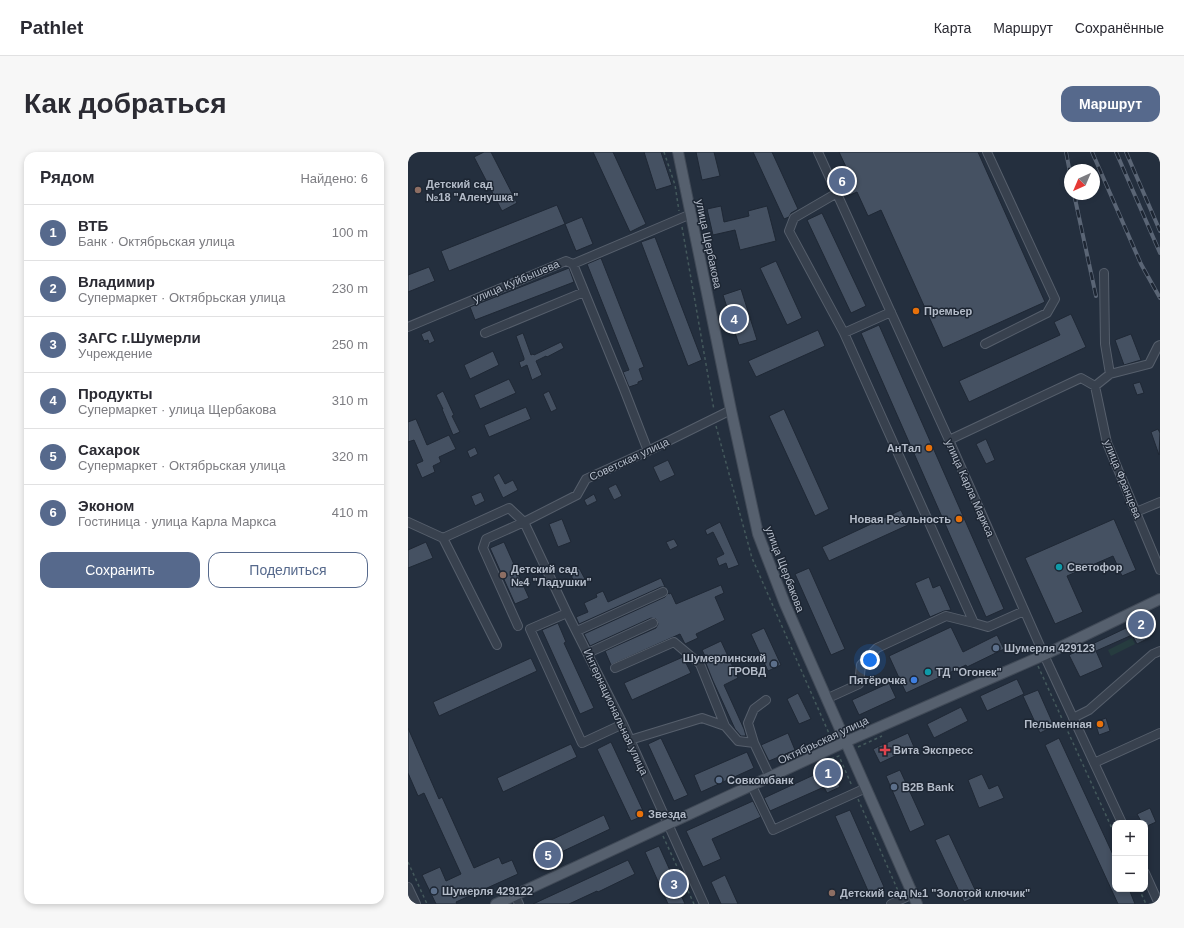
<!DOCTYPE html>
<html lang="ru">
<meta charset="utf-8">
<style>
:root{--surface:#fff;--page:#f7f7f7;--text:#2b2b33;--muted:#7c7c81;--line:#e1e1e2;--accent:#56698c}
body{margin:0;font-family:Helvetica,sans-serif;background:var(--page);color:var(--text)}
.controls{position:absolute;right:12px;bottom:12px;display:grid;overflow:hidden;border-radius:8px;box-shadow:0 2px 6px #0003}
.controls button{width:36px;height:36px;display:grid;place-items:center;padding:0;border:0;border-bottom:1px solid var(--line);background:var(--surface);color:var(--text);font:20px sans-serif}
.compass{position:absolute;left:656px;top:12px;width:36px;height:36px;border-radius:50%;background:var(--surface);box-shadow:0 2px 6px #0003;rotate:224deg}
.you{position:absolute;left:462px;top:508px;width:14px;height:14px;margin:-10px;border:3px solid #fff;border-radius:50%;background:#1a73e8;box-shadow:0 0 0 6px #1a73e833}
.badge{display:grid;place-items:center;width:26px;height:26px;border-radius:50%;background:var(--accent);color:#fff;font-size:13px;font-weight:700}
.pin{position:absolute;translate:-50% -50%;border:2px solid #fff;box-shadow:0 1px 4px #0006}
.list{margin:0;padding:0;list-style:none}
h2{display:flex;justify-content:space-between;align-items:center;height:52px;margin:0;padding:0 16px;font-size:17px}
h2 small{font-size:13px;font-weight:400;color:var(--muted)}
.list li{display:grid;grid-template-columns:26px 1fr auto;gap:12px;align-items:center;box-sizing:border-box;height:56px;padding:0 16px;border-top:1px solid var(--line)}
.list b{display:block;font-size:15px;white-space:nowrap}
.list p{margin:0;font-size:13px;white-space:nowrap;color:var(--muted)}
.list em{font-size:13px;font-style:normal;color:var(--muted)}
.actions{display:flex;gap:8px;padding:12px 16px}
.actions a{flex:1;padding:9px 0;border:1px solid var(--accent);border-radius:12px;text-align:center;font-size:14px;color:var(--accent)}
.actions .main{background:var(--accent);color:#fff}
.map{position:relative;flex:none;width:752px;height:752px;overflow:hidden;border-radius:12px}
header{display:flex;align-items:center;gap:24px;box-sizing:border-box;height:56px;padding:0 20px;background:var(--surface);border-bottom:1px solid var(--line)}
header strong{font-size:19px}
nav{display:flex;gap:22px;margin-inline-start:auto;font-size:14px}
.intro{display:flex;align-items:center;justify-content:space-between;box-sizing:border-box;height:96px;padding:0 24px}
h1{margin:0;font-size:28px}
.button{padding:10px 18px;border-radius:12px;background:var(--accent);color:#fff;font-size:14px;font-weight:700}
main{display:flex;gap:24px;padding:0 24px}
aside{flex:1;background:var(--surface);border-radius:12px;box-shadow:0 2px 6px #0003}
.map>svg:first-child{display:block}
.green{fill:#263c3f}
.building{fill:#455162;stroke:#1f2835}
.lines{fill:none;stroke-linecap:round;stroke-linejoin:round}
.minor-casing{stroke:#565f6c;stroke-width:10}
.major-casing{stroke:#414a57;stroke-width:12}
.path{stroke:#44595c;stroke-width:1.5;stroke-dasharray:3 3;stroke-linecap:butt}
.minor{stroke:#38414e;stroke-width:8}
.major{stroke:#56606e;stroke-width:10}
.rail-casing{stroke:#5a6575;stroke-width:4}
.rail{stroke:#1d2633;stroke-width:2.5;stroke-dasharray:8;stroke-linecap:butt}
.education-dot{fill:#8d6e63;stroke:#1d2633;stroke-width:1.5}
.food-dot{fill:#e8710a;stroke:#1d2633;stroke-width:1.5}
.culture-dot{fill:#0f9aa8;stroke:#1d2633;stroke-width:1.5}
.service-dot{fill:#5c6f8a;stroke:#1d2633;stroke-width:1.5}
.shop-dot{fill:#3f7fe0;stroke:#1d2633;stroke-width:1.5}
.health-dot{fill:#e0444e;stroke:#1d2633;stroke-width:1.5}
.labels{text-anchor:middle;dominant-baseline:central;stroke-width:3;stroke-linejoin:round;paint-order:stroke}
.poi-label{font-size:11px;font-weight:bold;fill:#b4bcc9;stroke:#1d2633;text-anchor:start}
.street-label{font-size:11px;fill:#b4bcc9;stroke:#1d2633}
</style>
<header>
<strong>Pathlet</strong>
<nav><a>Карта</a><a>Маршрут</a><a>Сохранённые</a></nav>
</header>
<div class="intro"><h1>Как добраться</h1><a class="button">Маршрут</a></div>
<main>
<aside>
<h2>Рядом<small>Найдено: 6</small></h2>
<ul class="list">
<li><span class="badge">1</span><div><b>ВТБ</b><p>Банк · Октябрьская улица</p></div><em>100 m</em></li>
<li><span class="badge">2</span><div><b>Владимир</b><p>Супермаркет · Октябрьская улица</p></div><em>230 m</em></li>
<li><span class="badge">3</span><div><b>ЗАГС г.Шумерли</b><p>Учреждение</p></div><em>250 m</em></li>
<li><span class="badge">4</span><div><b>Продукты</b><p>Супермаркет · улица Щербакова</p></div><em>310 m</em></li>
<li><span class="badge">5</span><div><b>Сахарок</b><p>Супермаркет · Октябрьская улица</p></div><em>320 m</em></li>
<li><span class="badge">6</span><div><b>Эконом</b><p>Гостиница · улица Карла Маркса</p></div><em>410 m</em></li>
</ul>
<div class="actions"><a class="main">Сохранить</a><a>Поделиться</a></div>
</aside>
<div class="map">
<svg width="752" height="752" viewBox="0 0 752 752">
<rect width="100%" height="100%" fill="#242f3e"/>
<path class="green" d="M724,486L727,492L703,504L700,498Z"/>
<path class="building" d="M76,0H83L109,51L94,59L66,5Z
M185,0H205L238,72L222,80Z
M236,0H253L264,33L248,38Z
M288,0H306L312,24L294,28Z
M345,0H364L390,57L383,61L381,65L376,67Z
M431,0H570L637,150L535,196L473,58L460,64L449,40L442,43L432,21L439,17Z
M149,53L157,72L41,119L33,99Z
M313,54L316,70L341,64L340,59L359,54L368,89L332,98L327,78L305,83L299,57Z
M414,61L458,154L443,161L399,68Z
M174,65L185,92L168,99L157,72Z
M247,85L294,208L280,214L233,90Z
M193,106L236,215L231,217L235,228L230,230V232L221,235L215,220L221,218L179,112Z
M368,109L394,166L379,173L352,116Z
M21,115L27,129L0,140V123Z
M161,116L166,130L67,168L62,155Z
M333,137L349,188L331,193L315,143Z
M663,162L678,195L561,250L551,229L652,183L646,170Z
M471,173L596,457L578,465L453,181Z
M22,178L27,189L21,192L20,188L16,189L13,182Z
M410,178L417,194L348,225L340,209Z
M115,181L123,203L125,202L126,203L153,190L156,196L139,205L138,204L128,209L134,223L124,228L119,213L113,216L111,210L116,208V206L108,184Z
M723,182L733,208L716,213L707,188Z
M85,199L91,213L62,227L56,213Z
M101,227L108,241L72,257L66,243Z
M732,230L736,241L729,243L725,232Z
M35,239L46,263L44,264L52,280L45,283L34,257H35L28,243Z
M141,239L149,257L143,260L135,242Z
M118,255L123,267L81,285L76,273Z
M376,257L421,357L407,364L361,264Z
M8,267L19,293L41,283L48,297L31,305L33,310L25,314L27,320L14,326L8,312L15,309L6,288L0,290V270Z
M750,277L752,281L751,303L743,280Z
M578,287L587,308L578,312L568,292Z
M67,295L70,302L62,306L59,299Z
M260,308L267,323L252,330L245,315Z
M91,321L97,332L105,328L110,338L95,346L85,325Z
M208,332L214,344L206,348L200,336Z
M73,340L77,349L67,354L63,344Z
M186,342L189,349L179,354L176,348Z
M493,358L500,373L421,409L414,395Z
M154,367L163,390L150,395L141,372Z
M706,367L728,418L714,424L705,404L659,424L675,460L647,472L617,406Z
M312,370L331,413L320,417L318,411L311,414L308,406L316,402L305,380L299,383L297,378Z
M266,387L270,394L262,398L258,390Z
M18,390L25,406L0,416V398Z
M96,390L121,446L107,452L82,396Z
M171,416L177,427L167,432L162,421Z
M401,416L437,497L423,503L387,422Z
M521,425L525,436L532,433L543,458L536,459L522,465L507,431Z
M253,426L257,435H253L171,472L168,465L180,460L176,451L189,445L188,442L195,439L200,450Z
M313,433L316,441L307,445L317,468L288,482L290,486L277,492L272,482L203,513L197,499L248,476L250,472L248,467L243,466L182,494L176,482L257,445L260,441L261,442L263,441L268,452Z
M735,468L743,485L729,492L724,483L688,499L695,515L672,525L661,503Z
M150,471L158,490L156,491L186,556L172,562L134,478Z
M543,475L555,500L589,483L596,497L559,515L558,513L498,541L481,504Z
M356,476L373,513L360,519L343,482Z
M313,489L330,526L316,533L336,577L338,584H333L327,577L305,529L297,509L299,508L294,498Z
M275,505L283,521L224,548L216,531Z
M123,506L129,519L31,564L25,550Z
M609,527L616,542L579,559L572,544Z
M481,531L488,546L451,563L444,548Z
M630,538L646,574L632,581L615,544Z
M390,541L403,567L391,572L379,547Z
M553,555L560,569L526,586L519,572Z
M698,566L702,579L691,583L687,570Z
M0,576L31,647L34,645L66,716L91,705L94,712L104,708L110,722L48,750L49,752H28L14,723L32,715L38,729L53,722L16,641L10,644L0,621Z
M380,581L387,598L361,609L353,593Z
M500,581L506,595L472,611L465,597Z
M253,586L280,643L266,649L240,592Z
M651,586L707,707V737H721L727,752H710L637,593Z
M203,590L237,663L223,669L189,597Z
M163,592L169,605L95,640L89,626Z
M339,600L346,616L293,640L286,623Z
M423,615L432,635L419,641L416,635L362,659L356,646Z
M492,618L517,673L502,680L478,624Z
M574,622L581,637L590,633L596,646L571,656L560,628Z
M345,649L353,665L304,687L313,707L295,715L278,679Z
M742,656L748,670L737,675V671H734L729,662Z
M442,658L476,735L461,741L427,664Z
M196,663L202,677L130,711L124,697Z
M541,682L570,744L556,750L527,688Z
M251,694L277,752H260L237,700Z
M220,708L227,722L190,740L189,739L161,752H125Z
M317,723L330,752H313L303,730Z"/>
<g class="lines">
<g class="minor-casing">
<path id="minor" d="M410,0L541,288L636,503L714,671
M429,41L386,66L381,79L436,181L566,471L580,475L616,459
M165,112L216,237L240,299
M696,121L697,192L702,222
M0,175L158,109L165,112L283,62
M77,181L176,140
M436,181L483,160
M577,192L639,161L647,147L579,0
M687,234L699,291L752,418
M687,234L702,222L741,212L750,194L752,193
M541,288L673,226L687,234
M728,360L752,350
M0,370L35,386L101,356L116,370L169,343L178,327L240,299L323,258
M35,386L89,493
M159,461L122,477L174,591L215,572
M110,474L75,396L78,387L116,370L159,461L215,572L296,752
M169,479L255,440
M180,501L245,471
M207,516L266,490L292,512L317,574
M418,547L451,532L453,513L469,496L538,464L566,471
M358,548L346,557L340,571L346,591L362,625
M665,566L681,558L745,502L752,499
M222,588L294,566L317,574L330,589L346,591
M686,611L752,581
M344,634L365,678L458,636
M737,721L751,752
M0,735L8,752
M107,743L111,752
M483,752L505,742"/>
</g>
<g class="major-casing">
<path id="major" d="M270,0L323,258L350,382L377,452L509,752
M88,752L437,590L636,503L752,447"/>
</g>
<path class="path" d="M256,0L267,33L271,59
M274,75L306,258
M308,274L344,406L423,586
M630,514L707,683
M450,595L474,584
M423,607L431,604L444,634
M450,647L491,741
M255,684L286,752
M0,710L19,752
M731,737L738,752"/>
<use href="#minor" class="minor"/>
<use href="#major" class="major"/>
<g class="rail-casing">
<path id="rail" d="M658,0L662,21
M684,0L733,112L752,146
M708,0L752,101
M718,0L752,79
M666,42L688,144"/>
</g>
<use href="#rail" class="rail"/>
</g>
<g class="education-dot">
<circle cx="10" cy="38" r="4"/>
<circle cx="95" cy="423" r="4"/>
<circle cx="424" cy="741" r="4"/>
</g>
<g class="food-dot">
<circle cx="508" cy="159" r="4"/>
<circle cx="521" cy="296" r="4"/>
<circle cx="551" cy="367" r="4"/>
<circle cx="692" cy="572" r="4"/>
<circle cx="232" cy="662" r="4"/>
</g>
<g class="culture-dot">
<circle cx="651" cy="415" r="4"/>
<circle cx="520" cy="520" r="4"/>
</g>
<g class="service-dot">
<circle cx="588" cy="496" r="4"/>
<circle cx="366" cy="512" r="4"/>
<circle cx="311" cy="628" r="4"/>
<circle cx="486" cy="635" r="4"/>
<circle cx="26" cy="739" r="4"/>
</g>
<circle class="shop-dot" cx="506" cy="528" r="4"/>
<path class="health-dot" d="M475 592h4v4h4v4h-4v4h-4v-4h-4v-4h4z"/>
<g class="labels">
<g class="poi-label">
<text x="18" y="32">Детский сад<tspan x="18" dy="13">№18 "Аленушка"</tspan></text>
<text x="516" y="159">Премьер</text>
<text x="513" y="296" text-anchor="end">АнТал</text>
<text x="543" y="367" text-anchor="end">Новая Реальность</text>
<text x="659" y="415">Светофор</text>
<text x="103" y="417">Детский сад<tspan x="103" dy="13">№4 "Ладушки"</tspan></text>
<text x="596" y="496">Шумерля 429123</text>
<text x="358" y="506" text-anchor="end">Шумерлинский<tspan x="358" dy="13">ГРОВД</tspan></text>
<text x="528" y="520">ТД "Огонек"</text>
<text x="498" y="528" text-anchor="end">Пятёрочка</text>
<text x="684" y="572" text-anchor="end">Пельменная</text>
<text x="485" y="598">Вита Экспресс</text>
<text x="319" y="628">Совкомбанк</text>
<text x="494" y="635">B2B Bank</text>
<text x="240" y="662">Звезда</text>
<text x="34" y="739">Шумерля 429122</text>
<text x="432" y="741">Детский сад №1 "Золотой ключик"</text>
</g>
<g class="street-label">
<text transform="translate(301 92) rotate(78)">улица Щербакова</text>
<text transform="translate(108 129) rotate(-23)">улица Куйбышева</text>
<text transform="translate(221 307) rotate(-25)">Советская улица</text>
<text transform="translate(715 327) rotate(68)">улица Францева</text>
<text transform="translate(562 336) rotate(66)">улица Карла Маркса</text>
<text transform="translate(377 417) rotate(69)">улица Щербакова</text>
<text transform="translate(208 560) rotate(65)">Интернациональная улица</text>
<text transform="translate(415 588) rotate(-25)">Октябрьская улица</text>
</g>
</g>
</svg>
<div class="controls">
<button>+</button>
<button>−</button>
</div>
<svg class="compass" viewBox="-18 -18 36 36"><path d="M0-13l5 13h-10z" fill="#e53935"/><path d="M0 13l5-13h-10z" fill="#7c7c81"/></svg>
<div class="you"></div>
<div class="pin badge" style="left:420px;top:621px">1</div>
<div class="pin badge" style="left:733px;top:472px">2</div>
<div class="pin badge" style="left:266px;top:732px">3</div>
<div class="pin badge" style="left:326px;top:167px">4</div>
<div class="pin badge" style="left:140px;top:703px">5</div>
<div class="pin badge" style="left:434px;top:29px">6</div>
</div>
</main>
